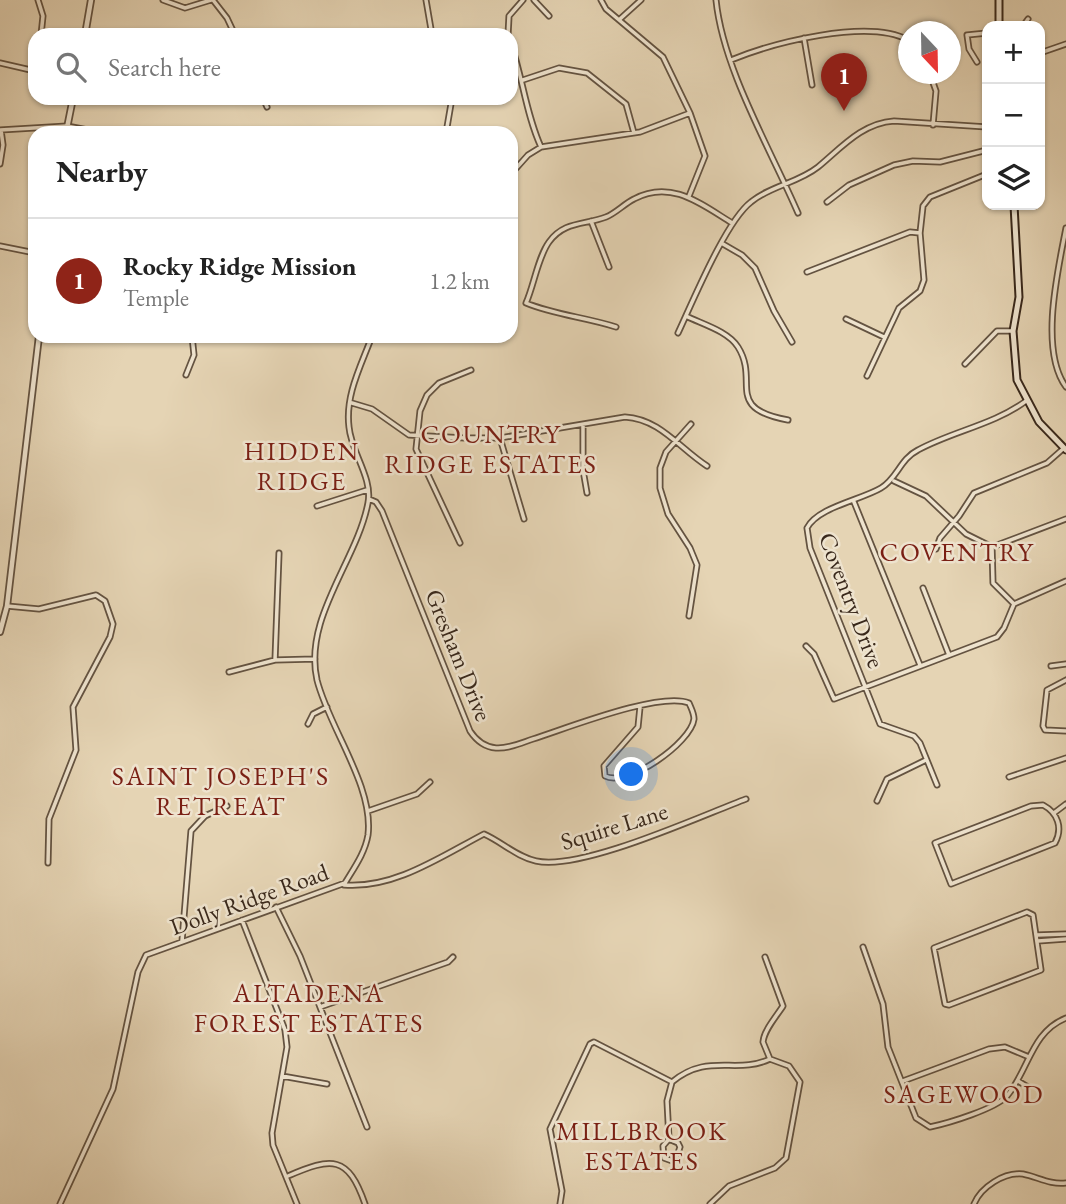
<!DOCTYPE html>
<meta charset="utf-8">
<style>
:root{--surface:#fff;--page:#f6f6f6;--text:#222;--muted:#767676;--line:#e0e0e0;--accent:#8f2418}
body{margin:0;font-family:"EB Garamond",serif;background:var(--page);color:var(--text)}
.controls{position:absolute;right:21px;top:21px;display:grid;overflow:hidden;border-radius:14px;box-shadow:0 2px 5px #0004}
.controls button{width:63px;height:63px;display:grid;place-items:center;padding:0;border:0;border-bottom:2px solid var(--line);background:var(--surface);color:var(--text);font:35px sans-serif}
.compass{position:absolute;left:898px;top:21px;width:63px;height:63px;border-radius:50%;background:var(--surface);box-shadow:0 2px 5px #0004;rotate:158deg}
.you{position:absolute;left:632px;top:775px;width:24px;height:24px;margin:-18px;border:5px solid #fff;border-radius:50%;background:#1a73e8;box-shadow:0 0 0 10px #1a73e833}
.badge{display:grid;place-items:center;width:46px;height:46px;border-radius:50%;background:var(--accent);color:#fff;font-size:23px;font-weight:700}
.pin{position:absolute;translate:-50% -58px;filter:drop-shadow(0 2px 4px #0008)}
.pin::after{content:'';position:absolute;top:37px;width:24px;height:21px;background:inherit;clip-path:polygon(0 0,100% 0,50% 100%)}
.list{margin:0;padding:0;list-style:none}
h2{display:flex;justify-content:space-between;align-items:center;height:91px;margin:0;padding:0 28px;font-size:30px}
h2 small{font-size:23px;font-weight:400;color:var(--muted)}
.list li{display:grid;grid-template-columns:46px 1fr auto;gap:21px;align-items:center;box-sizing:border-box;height:126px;padding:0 28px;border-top:2px solid var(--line)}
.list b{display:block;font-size:26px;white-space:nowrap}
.list p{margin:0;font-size:23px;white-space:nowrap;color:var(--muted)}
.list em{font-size:23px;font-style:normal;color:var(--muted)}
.icon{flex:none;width:38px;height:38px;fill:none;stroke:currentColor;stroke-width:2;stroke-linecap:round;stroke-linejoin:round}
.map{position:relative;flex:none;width:1066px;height:1204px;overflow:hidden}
.search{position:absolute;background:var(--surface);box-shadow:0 2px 5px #0004;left:28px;top:28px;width:490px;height:77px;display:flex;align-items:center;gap:18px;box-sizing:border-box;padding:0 24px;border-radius:21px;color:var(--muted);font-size:26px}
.panel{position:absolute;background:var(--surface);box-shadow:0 2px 5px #0004;left:28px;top:126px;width:490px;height:217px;border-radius:21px}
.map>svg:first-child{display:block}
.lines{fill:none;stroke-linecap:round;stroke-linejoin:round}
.minor-casing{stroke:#645341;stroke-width:7}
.tertiary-casing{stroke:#645341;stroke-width:8}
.secondary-casing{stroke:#39281b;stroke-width:9}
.minor{stroke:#eee3ce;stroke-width:3.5}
.tertiary{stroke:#eee3ce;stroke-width:4.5}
.secondary{stroke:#eee3ce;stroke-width:5}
.labels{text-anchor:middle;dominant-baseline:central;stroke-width:5;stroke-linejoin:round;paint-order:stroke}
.street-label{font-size:24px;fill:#39281b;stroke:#eee3ce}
.neighbourhood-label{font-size:26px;letter-spacing:2px;fill:#7a1f14;stroke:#eee3ce}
</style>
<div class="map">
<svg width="1066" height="1204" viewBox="0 0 1066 1204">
<rect width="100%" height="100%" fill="#e5d4b4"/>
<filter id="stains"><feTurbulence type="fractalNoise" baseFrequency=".00286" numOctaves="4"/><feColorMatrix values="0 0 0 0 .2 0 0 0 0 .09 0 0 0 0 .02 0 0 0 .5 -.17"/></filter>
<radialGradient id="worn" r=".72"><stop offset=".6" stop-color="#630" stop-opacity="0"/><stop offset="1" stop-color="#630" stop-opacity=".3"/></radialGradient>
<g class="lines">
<g class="minor-casing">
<path id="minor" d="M38,0L43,16L41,35
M163,0L185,8L211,0
M213,0L227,18L235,35
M426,0L432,35
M534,0L549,16
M601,0L606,9L663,57L690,113L705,156L689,196
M716,0C723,69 770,148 798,213
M620,19L641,0
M1023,26L1028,19
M508,35L509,16L523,0
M804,38L812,85
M511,44C523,79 526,114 541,147
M1040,53L1066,44
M731,60C772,43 868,18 908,40
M977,62L969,49L967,35L987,33
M0,63L35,71
M33,70L35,62
M930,74L936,91L933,125
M523,80L559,68L587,73L626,104L634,133
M263,98L267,107
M0,130L67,126L103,133
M446,133L452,98
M0,164L3,145L1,130
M511,174L528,155L541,147L640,132L690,113
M827,202L849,185L894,165L913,161L940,162L987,150
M591,221L609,267
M1066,228C1058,270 1039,350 1066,387
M723,244L742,255L755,268L774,311L792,342
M0,246L35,253
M807,272L910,232L920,233
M686,316C702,324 728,331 738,347C760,382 723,408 788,420
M846,319L884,337
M616,327C585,317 555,315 526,303C534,285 538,257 549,242C564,221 585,225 606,217C616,213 624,204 634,199C671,179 701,204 732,223
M678,333C693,301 726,221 751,202C770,186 798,183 818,167C841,148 862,123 894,121L987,127
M965,364L997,331H1013
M186,375L194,355L192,336
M867,376L899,308L920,291L924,280L920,233L923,206L930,197L987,174
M352,403L372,409L409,435L465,438H500L625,417C660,419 679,448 707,466
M583,426V470L587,493
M500,438L524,519
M894,481L926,496L966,534L992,547
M369,499L376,502L382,511L470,731C476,740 484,747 496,748C508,749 521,743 533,739C565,729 660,691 689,703C691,708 694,713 694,719C691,743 627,788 605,776L604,766L638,727L640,707
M854,502L920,665
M317,506L367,490
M460,543L416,449L420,411L427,395L439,383L471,370
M992,547L1066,519
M992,547L993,583L1014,604
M936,549L940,538L959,516L974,493L1047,463L1064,448
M923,588L949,655
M7,606L39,609L96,595L105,601L113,624L110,637L73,707L76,750L49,819L48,863
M689,616L697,565L690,548L668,514L660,488V468L666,452L691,424
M806,646L814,654L834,699L997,637L1004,628L1014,604L1066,581
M275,660L279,553
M1051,666L1066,664
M229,672L275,660L315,659
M1066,680L1047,690L1043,726L1045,730L1066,731
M308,724L313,714L327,707
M1009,777L1066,758
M937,785L920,743L914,736L880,724L810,548L807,528C818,507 861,500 881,488C897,479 900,459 918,450C953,431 993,425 1026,401
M877,801L887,779L926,760
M1043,805C1058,813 1063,828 1055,843L951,884L935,843L1031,806Z
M368,811L417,794L430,782
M1054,813L1066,804
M344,885C394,889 440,857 484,834C502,842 517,857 536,861C581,871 698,817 746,799
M276,907L300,956L367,1127
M1027,912L1033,915L1041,970L949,1005L945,1004L934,948Z
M242,920L285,1030L287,1047L272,1133L273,1145L297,1204
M1037,935L1066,934
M182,941L191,831L205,816L227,806
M1038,941L1066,939
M863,947L883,1004L888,1047L916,1118L930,1127C949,1123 995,1109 1007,1096C1029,1070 1031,1032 1066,1018
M320,1007L448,962L453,957
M282,1076L327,1084
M903,1081L989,1049L1005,1047L1029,1057
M1018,1081L1028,1087
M672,1082C708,1052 736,1075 770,1059
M669,1139L678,1143L680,1147L675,1162L664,1158L663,1146Z
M669,1139L667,1101L672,1082
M288,1176C332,1157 348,1155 365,1204
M60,1204L113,1089L138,972L146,955L345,883C354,868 365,853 368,835C374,786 329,728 317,680C303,618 357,561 368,503C373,478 351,452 349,427C345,395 361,366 372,336
M560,1204L562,1191L550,1129L590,1044L594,1042L672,1082
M710,1204L729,1186L775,1168L786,1158L800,1082L789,1066L770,1059L763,1042C764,1030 776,1017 783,1006L765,957
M974,1204C981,1187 1004,1172 1023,1174C1038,1177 1050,1185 1066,1183"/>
</g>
<g class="tertiary-casing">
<path id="tertiary" d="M85,35L91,0
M66,133L73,98
M0,632L7,606L39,336"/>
</g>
<g class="secondary-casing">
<path id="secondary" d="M999,26V0
M1014,205L1019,297L1013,331L1017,380L1039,422L1066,450"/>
</g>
<use href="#minor" class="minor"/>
<use href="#tertiary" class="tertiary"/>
<use href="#secondary" class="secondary"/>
</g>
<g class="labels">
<g class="street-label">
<text transform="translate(852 600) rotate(69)">Coventry Drive</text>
<text transform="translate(459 655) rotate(68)">Gresham Drive</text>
<text transform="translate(614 826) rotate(-17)">Squire Lane</text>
<text transform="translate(249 899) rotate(-20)">Dolly Ridge Road</text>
</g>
<g class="neighbourhood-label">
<text x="491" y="434">COUNTRY<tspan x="491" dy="30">RIDGE ESTATES</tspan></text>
<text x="302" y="451">HIDDEN<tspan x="302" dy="30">RIDGE</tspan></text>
<text x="957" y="552">COVENTRY</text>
<text x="221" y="776">SAINT JOSEPH'S<tspan x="221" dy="30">RETREAT</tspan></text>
<text x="309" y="993">ALTADENA<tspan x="309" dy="30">FOREST ESTATES</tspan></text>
<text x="964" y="1094">SAGEWOOD</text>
<text x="642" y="1131">MILLBROOK<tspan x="642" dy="30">ESTATES</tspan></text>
</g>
</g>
<rect width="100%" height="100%" filter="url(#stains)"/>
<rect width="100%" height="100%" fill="url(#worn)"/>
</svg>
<div class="controls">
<button>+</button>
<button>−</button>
<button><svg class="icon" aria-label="layers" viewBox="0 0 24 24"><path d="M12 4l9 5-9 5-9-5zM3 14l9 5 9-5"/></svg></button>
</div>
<svg class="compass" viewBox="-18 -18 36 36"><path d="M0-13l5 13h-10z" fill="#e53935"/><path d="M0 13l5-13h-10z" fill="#767676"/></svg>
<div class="you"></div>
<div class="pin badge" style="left:844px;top:111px">1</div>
<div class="search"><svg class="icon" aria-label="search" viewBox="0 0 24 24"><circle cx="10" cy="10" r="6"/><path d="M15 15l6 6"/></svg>Search here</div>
<section class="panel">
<h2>Nearby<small></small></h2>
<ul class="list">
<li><span class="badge">1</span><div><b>Rocky Ridge Mission</b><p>Temple</p></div><em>1.2 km</em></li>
</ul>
</section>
</div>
